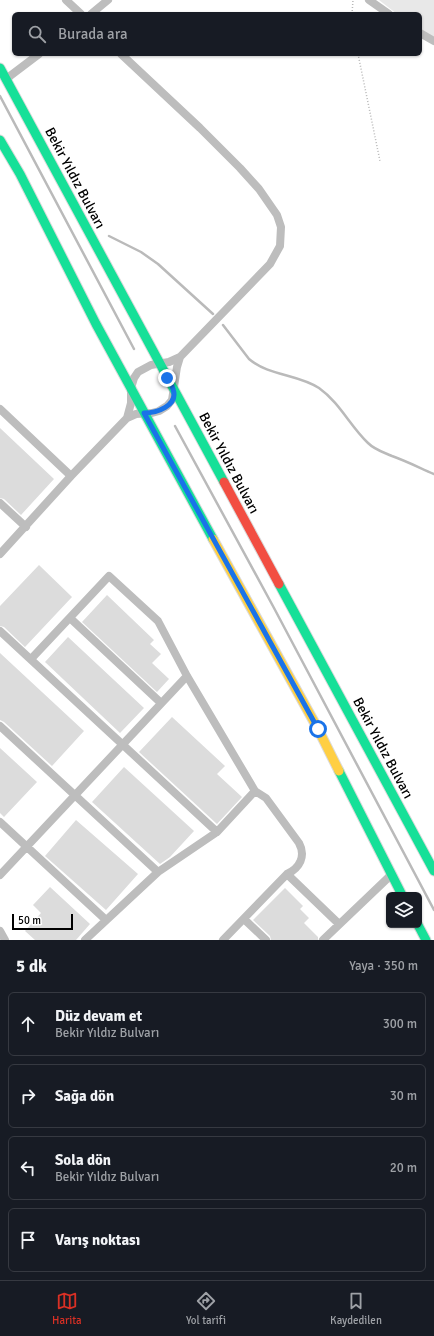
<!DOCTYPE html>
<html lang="tr">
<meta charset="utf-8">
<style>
:root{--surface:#171b24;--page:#20242c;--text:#f1f3f6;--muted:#9ea1a6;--line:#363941;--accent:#d93025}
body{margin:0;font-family:Signika,sans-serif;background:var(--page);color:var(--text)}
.controls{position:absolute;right:12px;bottom:12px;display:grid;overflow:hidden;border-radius:6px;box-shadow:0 1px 3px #0004}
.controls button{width:36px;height:36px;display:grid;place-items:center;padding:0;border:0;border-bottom:1px solid var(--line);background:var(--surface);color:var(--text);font:20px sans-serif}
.scale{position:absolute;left:12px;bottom:10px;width:61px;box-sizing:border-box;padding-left:4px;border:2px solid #000;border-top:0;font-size:11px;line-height:14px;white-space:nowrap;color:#000;-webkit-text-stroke:3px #fff;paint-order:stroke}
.stop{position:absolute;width:12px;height:12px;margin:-9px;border:3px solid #1a73e8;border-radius:50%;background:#fff}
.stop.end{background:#1a73e8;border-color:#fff;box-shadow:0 1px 4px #0008}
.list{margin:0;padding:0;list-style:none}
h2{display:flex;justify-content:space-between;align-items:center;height:52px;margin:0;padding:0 16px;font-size:17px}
h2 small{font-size:13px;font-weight:400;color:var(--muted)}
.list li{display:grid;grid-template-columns:26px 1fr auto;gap:12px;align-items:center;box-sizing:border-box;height:64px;margin:0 8px 8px;padding:0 8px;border:1px solid var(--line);border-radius:6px}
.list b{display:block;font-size:15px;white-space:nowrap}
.list p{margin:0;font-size:13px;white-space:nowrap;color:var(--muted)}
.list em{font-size:13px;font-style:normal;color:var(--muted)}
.icon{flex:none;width:22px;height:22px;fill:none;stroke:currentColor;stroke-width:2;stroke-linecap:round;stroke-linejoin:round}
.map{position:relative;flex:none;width:434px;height:940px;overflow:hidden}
.search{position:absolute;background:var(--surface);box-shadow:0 1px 3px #0004;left:12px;right:12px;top:12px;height:44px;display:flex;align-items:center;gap:10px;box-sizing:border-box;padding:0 14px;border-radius:6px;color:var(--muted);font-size:15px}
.sheet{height:340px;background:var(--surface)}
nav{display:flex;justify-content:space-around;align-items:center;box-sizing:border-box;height:56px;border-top:1px solid var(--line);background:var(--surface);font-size:11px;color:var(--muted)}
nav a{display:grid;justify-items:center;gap:2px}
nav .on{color:var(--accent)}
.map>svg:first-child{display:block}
.green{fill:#e8e8e8}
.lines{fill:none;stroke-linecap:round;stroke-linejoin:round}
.stream{stroke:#bababa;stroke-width:2.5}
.building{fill:#dcdcdc}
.fast-casing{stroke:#dbdbdb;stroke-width:11}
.slow-casing{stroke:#dbdbdb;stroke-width:11}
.jam-casing{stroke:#dbdbdb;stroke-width:11}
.path{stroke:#b8b8b8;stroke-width:1.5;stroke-dasharray:1 2;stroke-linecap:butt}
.street{stroke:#bdbdbd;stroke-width:8}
.fast{stroke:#16e098;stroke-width:9}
.slow{stroke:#ffcf43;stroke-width:9}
.jam{stroke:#f24e42;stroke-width:9}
.route{stroke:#1a73e8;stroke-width:5}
.labels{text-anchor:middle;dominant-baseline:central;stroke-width:3;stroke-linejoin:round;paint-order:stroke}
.street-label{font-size:14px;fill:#000;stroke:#fff}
</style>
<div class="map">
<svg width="434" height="940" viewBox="0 0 434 940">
<rect width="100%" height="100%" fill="#fff"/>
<path class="green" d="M379,0H434V40L420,30V14H397Z"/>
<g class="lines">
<path class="stream" d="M0,96L134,349
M109,236L141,252L158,264L213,314
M223,325L249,359C269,376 298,374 319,388C340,403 350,426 368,443C375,450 383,452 392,456C406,461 420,468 434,474
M175,426L274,608L434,910"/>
</g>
<path class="building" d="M0,428L54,479L21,515L4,499L0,498Z
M39,565L72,597L25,647L4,627L0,626V606Z
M107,595L154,640L150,644L161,654L152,663L169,679L157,692L82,622Z
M68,637L144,708L120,733L45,662Z
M0,653L84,731L52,766L4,722L0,720Z
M172,717L225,766L217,774L242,797L217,824L139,752Z
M0,748L37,782L4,817L0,813Z
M124,767L194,831L170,857L160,864L92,802Z
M76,820L138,874L106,910L45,856Z
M50,887L90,924L76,940H35L25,931L41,913L33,905Z
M285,888L303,906L300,909L309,918L304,923L318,937V940H271L270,936L253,920Z"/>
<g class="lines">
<g class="fast-casing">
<path id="fast" d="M0,68L224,482
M0,140L20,174L96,324L213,539
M279,584L434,871
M339,771L402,895
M418,925L426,940"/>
</g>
<g class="slow-casing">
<path id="slow" d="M213,539L318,729L339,771"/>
</g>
<g class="jam-casing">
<path id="jam" d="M224,482L279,584"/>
</g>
<path class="path" d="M352,14L353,0
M358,54L380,161"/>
<path class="street" d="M66,0L81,14
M369,0L389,14
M91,14L108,0
M420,33L434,41
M121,54L200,128L240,168L259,189L277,215L281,227L280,246L270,264L180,357L169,362L151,365L138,372L134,378L131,388V403L127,418
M6,79L39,54
M0,409L71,476
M0,503L26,527
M0,554L71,476L127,418L136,414L152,413L159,411L167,406L172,400L177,367L180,357
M70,618L161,703
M0,631L217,832
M31,659L109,576L158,621L187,676L255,791L266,798L299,843C306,856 300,868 287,874L223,940
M0,726L158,872
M0,822L106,920
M287,874L339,924
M0,875L187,676
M244,919L266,940
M0,931L5,940
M85,940L158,872L217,832L255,791
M323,940L391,875"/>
<use href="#fast" class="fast"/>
<use href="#slow" class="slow"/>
<use href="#jam" class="jam"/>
</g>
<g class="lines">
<path class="route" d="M167,378C169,381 172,385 173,389C179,406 156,413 144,413L318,729"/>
</g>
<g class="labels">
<g class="street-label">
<text transform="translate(75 178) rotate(62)">Bekir Yıldız Bulvarı</text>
<text transform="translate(229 463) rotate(62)">Bekir Yıldız Bulvarı</text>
<text transform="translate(383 748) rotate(62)">Bekir Yıldız Bulvarı</text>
</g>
</g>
</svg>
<div class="controls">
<button><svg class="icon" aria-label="layers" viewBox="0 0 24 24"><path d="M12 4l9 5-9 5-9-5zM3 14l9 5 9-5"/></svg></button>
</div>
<div class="scale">50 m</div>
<div class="stop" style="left:318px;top:729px"></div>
<div class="stop end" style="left:167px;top:378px"></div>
<div class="search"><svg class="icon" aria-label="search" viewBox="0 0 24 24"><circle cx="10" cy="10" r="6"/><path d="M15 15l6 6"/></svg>Burada ara</div>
</div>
<section class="sheet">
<h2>5 dk<small>Yaya · 350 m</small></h2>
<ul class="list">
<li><svg class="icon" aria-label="ahead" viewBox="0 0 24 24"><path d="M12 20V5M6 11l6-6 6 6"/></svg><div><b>Düz devam et</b><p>Bekir Yıldız Bulvarı</p></div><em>300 m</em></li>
<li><svg class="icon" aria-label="right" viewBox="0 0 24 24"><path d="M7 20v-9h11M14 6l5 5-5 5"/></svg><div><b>Sağa dön</b></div><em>30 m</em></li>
<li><svg class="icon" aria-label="left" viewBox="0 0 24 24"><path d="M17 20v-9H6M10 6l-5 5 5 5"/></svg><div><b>Sola dön</b><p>Bekir Yıldız Bulvarı</p></div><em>20 m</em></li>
<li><svg class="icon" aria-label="arrive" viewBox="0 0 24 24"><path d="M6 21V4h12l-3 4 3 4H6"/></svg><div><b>Varış noktası</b></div></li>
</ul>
</section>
<nav>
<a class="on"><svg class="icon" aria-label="map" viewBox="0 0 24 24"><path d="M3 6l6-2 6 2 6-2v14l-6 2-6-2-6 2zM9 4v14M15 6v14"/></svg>Harita</a>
<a><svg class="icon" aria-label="directions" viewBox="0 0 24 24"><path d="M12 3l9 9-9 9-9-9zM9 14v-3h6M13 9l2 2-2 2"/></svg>Yol tarifi</a>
<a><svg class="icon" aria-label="saved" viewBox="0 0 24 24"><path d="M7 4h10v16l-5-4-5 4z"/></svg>Kaydedilen</a>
</nav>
